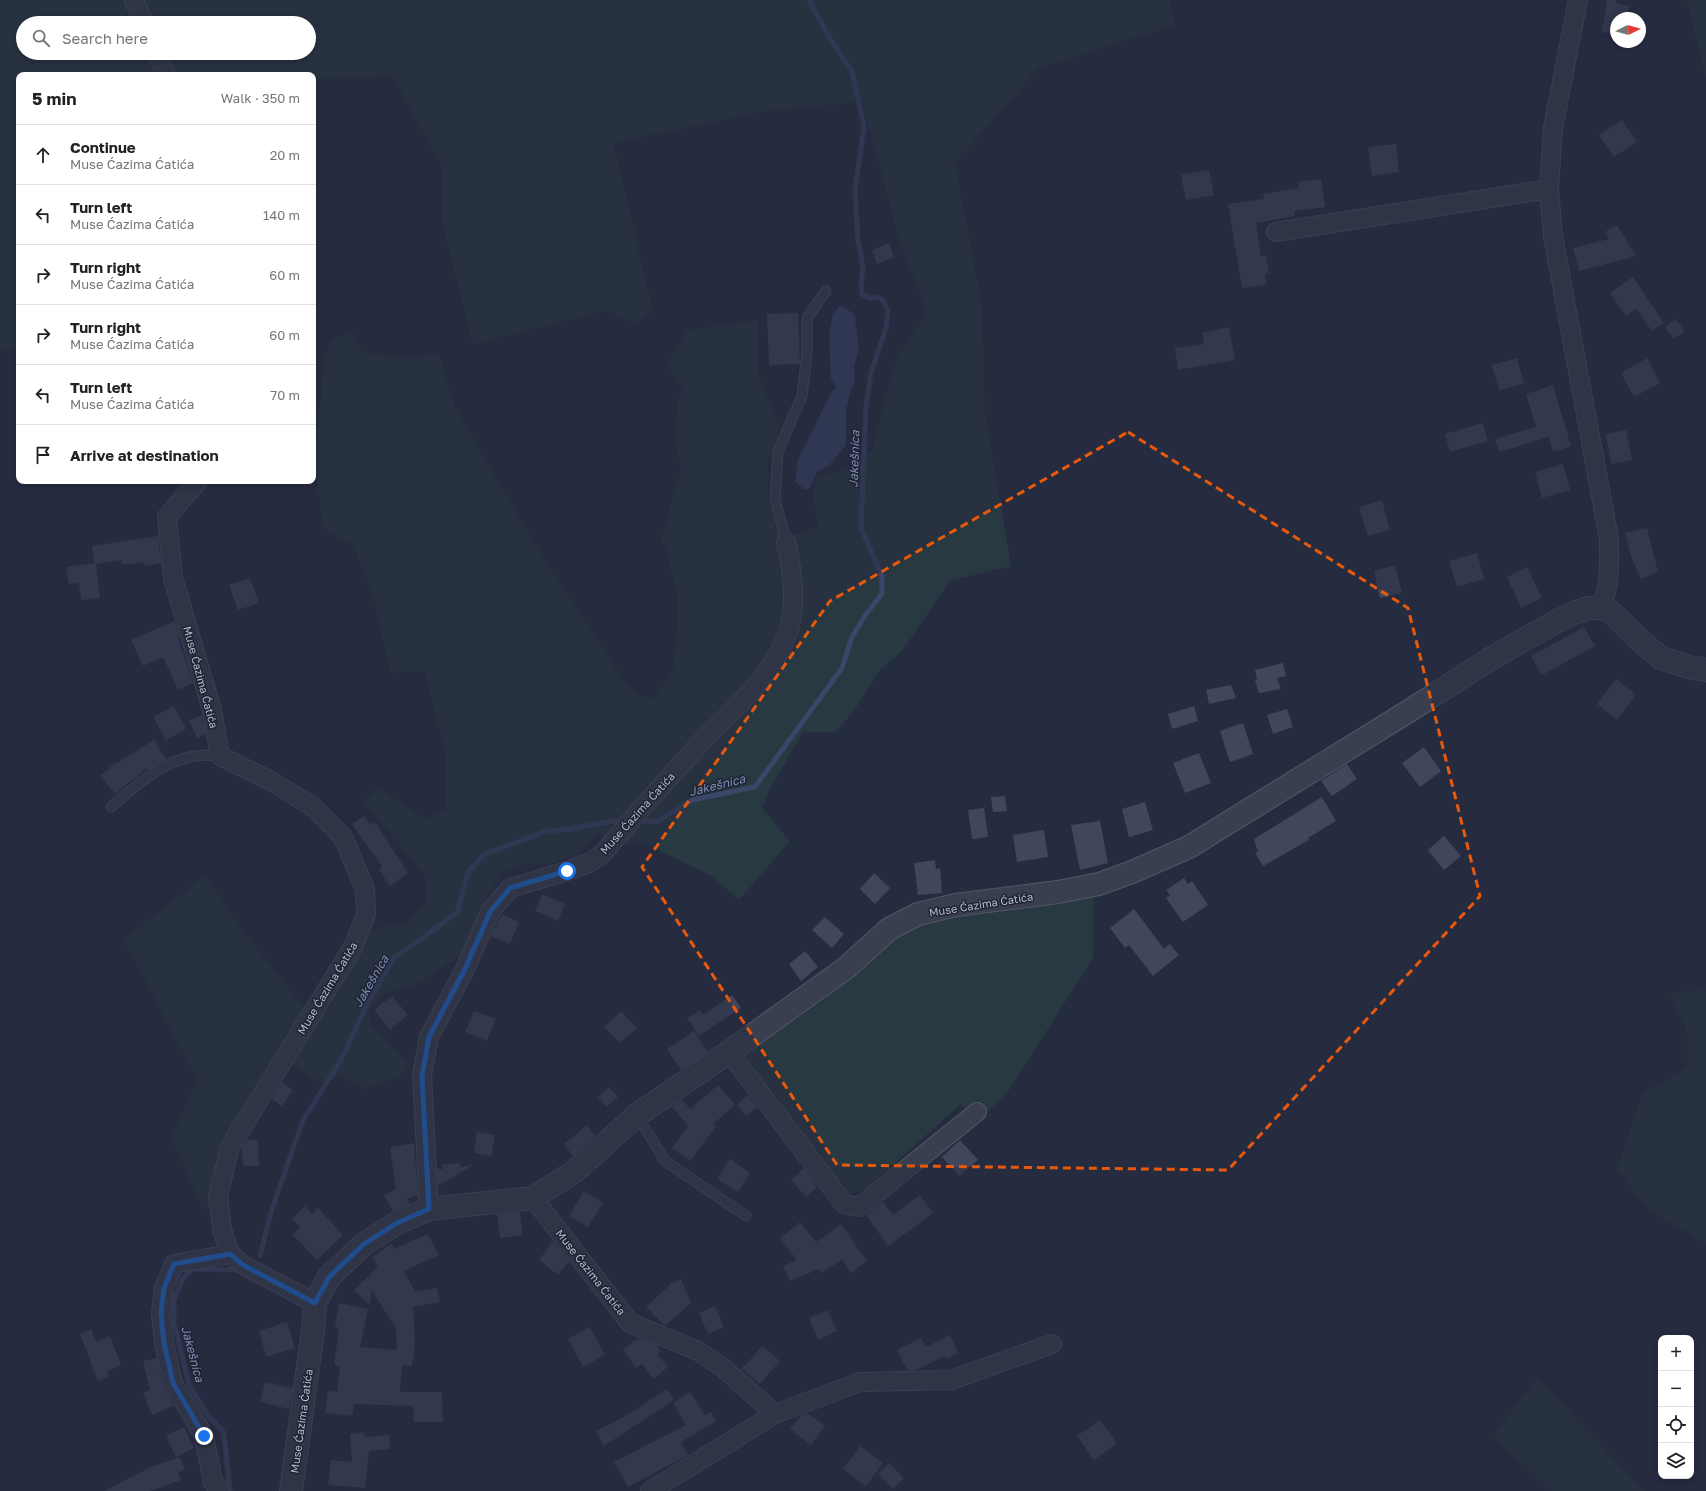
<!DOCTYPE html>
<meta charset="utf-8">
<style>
:root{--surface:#fff;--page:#f6f6f6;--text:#222;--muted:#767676;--line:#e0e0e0}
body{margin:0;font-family:"Golos Text",sans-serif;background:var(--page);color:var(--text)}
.controls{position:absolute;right:12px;bottom:12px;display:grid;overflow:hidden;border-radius:8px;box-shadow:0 2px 6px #0003}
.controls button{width:36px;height:36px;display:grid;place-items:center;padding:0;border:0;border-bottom:1px solid var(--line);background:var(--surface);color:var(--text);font:20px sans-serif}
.compass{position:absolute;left:1610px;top:12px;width:36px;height:36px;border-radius:50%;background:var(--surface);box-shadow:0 2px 6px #0003;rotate:84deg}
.stop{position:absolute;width:12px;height:12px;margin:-9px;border:3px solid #1a73e8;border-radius:50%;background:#fff}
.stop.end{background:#1a73e8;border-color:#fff;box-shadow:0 1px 4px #0008}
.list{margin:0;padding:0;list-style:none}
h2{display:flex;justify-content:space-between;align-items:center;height:52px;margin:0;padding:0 16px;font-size:17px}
h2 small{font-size:13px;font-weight:400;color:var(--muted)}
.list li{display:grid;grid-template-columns:26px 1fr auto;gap:12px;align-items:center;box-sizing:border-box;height:60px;padding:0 16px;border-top:1px solid var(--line)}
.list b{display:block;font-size:15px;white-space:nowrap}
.list p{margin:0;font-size:13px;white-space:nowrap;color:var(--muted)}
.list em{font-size:13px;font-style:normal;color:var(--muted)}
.icon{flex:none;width:22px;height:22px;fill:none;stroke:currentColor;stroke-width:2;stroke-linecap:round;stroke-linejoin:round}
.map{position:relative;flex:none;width:1706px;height:1491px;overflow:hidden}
.search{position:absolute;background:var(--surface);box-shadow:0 2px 6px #0003;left:16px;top:16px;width:300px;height:44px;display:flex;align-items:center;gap:10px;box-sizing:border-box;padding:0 14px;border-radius:22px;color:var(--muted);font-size:15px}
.panel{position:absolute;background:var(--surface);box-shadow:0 2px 6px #0003;left:16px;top:72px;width:300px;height:412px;border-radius:8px}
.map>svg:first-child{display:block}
.green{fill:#283941;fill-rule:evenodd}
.water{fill:#3c4668}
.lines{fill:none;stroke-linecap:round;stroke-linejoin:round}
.stream{stroke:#3c4668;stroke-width:5}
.building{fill:#40475d}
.service-casing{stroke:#525767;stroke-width:11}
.minor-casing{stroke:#525767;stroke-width:20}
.tertiary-casing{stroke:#525767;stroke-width:24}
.service{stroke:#3a3f50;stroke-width:9}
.minor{stroke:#3a3f50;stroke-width:18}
.tertiary{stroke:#3a3f50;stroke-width:22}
.route{stroke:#1a73e8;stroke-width:5}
.marked{fill:none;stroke:#e8590c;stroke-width:3;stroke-dasharray:8 5;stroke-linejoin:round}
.labels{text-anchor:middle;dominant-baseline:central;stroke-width:3;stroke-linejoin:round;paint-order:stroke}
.street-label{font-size:11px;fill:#b7bbca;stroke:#1f2435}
.water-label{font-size:12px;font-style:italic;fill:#7f8bb1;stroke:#1f2435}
</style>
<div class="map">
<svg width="1706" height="1491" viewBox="0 0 1706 1491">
<rect width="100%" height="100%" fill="#262c40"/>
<path class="green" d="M0,0H1169L1175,25L1038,68L955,163L982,308L985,415L1011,566L950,581L902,651L879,671L854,711L836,732H803L769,790L762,808L790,841L739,900L712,876L642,842L617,845L599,832L576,854L552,863L522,865L501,871L492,885L462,954L416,985L385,992L368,1011L370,1023L409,1064L401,1075L364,1089L339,1075L323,1086L291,1064L228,1134L219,1153L212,1203L204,1211L171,1137L198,1080L124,940L206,875L245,934L301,1004L326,1009L372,931L382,926H404L426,902L425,875L364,802L378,787L424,819L446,810L445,747L424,671L391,673L373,595L354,546L324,529L314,458L326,352L334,339L352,333L362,353L417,359L438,352L455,407L529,535L626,685L641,696L655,698L674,668L679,603L668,555L661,538L681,471L676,437L678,400L683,391L667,363L687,330L758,320L759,377L779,428L767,466V493L779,539L819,527L813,497L817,477L846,470L873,450L896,360L928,312L901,244L862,102L767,111L613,143L653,311L633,324L608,310L473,344L442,221L441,163L392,76L313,79V75H19V349L0,350ZM23,23H309V53H23Z
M1687,0H1706V78Z
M1094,893L1093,958L1009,1090L977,1123L961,1104L865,1190L849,1194L741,1057L823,1000L902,932L950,912Z
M1702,990L1706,991V1244L1646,1207L1617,1169L1643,1094L1687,1067V1030L1669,993Z
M1537,1378L1644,1491H1552L1493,1436Z"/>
<path class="water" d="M840,305L854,314L859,348L854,367L855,382L850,393L846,409V445L828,466L817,472L809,489H804L795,481L798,460L831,393L836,387L831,379L829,335L833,314Z"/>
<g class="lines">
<path class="stream" d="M642,821L656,822L692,800L755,787L842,668L852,637L866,614L882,594V576L861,528L866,407L871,373L886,328L888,311L883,301L878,297L869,298L862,294L861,286L863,267L858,240L855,190L864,127L852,71L829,37L809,0
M260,1256L271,1212L303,1120L341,1060L368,1002L394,958L457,913L468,872L485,854L547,831L571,829L613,821L625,820
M230,1491L224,1433L206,1413L189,1384L174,1323V1300L182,1280L192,1269L241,1270"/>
</g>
<path class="building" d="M1607,0H1616V3L1629,6L1627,18H1616V35L1602,32Z
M1622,120L1637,142L1614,157L1599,135Z
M1396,144L1399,172L1372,176L1368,147Z
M1209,170L1214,195L1186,200L1181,175Z
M1321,179L1325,207L1294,211L1295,216L1256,223L1261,256L1266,255L1269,273L1265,274L1266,285L1242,288L1228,204L1264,199L1263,194L1299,188L1298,182Z
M1617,225L1636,256L1579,271L1573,248L1609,239L1605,232Z
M889,243L894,257L877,264L872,250Z
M1633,277L1664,323L1652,331L1636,309L1626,316L1610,293Z
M798,313L800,364L769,365L767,314Z
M1675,319L1685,331L1674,339L1665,327Z
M1229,327L1235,360L1178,370L1175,348L1204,344L1202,333Z
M1517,358L1524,384L1499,390L1492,365Z
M1647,358L1660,383L1634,397L1621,373Z
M1553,385L1571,446L1553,452L1549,437L1499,452L1495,439L1536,427L1526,394Z
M1483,423L1488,441L1450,452L1445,434Z
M1626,430L1632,460L1611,464L1606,434Z
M1563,464L1570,490L1542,498L1535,472Z
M1382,500L1390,530L1368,536L1359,507Z
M1647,528L1658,572L1641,579L1631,556L1625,533Z
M158,536L161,563L145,566L144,562L122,565L121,560L96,564L100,598L81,600L79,583L69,584L66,567L94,563L92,546Z
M1477,553L1484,579L1457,587L1449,561Z
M1395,565L1402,593L1380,598L1374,571Z
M1527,567L1542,598L1521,608L1507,577Z
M250,578L259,603L238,610L229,585Z
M175,621L180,638H178L193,683L178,690L163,657L143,666L131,640Z
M1584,627L1595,646L1542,675L1531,656Z
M1283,663L1286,676L1277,678L1281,689L1259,693L1255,680L1257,679L1255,670Z
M1616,679L1636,695L1617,720L1597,704Z
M1231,685L1236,698L1209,704L1206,690Z
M174,706L186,729L166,740L153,717Z
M1194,706L1198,721L1172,729L1168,714Z
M1287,709L1293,727L1273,734L1267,715Z
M202,715L206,734L197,738L189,720Z
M1243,723L1253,754L1230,762L1220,731Z
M154,740L166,759L148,770L147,768L115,794L100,776L116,762L117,763Z
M1424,747L1441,771L1420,787L1402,763Z
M1199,753L1211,783L1185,793L1173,763Z
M1347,764L1357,779L1332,796L1321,781Z
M1005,796L1007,811L993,812L991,797Z
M1322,797L1336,821L1308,838L1309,840L1263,866L1255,853L1258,852L1254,839Z
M1145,802L1153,830L1129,837L1122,809Z
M984,808L988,837L972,839L968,810Z
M364,816L370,825L375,822L408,873L390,886L379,870L382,867L352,824Z
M1100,821L1108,863L1080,870L1071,825Z
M1044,830L1048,857L1017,862L1013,835Z
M1444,836L1461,856L1444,870L1428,850Z
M935,860L936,869L940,868L942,893L918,895L914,863Z
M874,873L890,888L875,904L860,889Z
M1184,878L1188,884L1192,881L1208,905L1183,922L1166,898L1170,895L1166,890Z
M542,894L565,904L558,921L535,911Z
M1134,909L1164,949L1170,944L1179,955L1153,976L1129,945L1125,948L1110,928Z
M502,914L519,922L510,944L491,936Z
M825,917L844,934L832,948L812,930Z
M805,951L818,967L801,981L789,964Z
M732,995L741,1008L699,1036L687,1018L700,1010L703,1015Z
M392,996L408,1015L390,1030L374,1010Z
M474,1011L496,1019L487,1041L465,1032Z
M621,1011L637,1028L620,1043L604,1027Z
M694,1031L708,1052L681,1070L667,1049Z
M282,1082L293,1090L282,1106L272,1099Z
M718,1085L735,1105L713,1124L716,1126L690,1161L672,1148L688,1126L672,1107L682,1099L690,1109Z
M609,1087L618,1097L607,1107L598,1097Z
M748,1095L757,1107L746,1116L737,1105Z
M587,1125L595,1136L573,1156L564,1144Z
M477,1132L495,1135L491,1156L474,1153Z
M247,1140H258L259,1166H243L242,1147Z
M960,1140L978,1160L959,1176L942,1157Z
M414,1143L418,1195L407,1199L410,1204L393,1211L384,1196L396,1189L390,1147Z
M730,1159L750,1173L738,1192L717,1179Z
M459,1163L460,1167L473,1165L438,1186L437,1169H443L442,1165Z
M804,1168L817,1187L806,1197L791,1180Z
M584,1191L603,1203L588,1227L569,1216Z
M920,1195L933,1213L888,1246L866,1215L883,1202L893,1215Z
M305,1206L312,1214L318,1208L343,1235L317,1260L293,1235L300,1227L292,1219Z
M520,1212L523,1235L500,1238L497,1214Z
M800,1222L816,1242L841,1224L867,1261L851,1273L842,1260L821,1273L819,1269L790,1281L783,1266L797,1260L780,1238Z
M428,1234L439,1255L404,1271L415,1292L437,1288L440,1302L413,1307L415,1345L412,1366L402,1365L400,1392H442L443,1422H414L413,1406L354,1404L352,1416L325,1413L328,1391L337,1392L340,1366L334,1365L339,1328L335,1327L339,1303L368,1309L360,1347L397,1350L396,1328L372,1291L369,1305L354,1290L378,1267L372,1257L391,1244L394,1249Z
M553,1241L569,1261L558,1275L539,1260Z
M681,1279L691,1303L665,1326L646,1307L670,1285V1284Z
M715,1306L724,1327L708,1334L699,1313Z
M828,1310L837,1331L818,1340L809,1318Z
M287,1322L295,1348L266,1357L259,1331Z
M590,1327L605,1355L583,1367L568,1339Z
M91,1329L96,1342L110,1336L121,1365L107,1371L109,1376L98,1381L80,1334Z
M950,1335L958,1353L946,1359L945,1356L916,1370H907L897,1350L921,1338L926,1347Z
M638,1338L657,1345L661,1351L657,1354L668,1367L653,1379L642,1364L636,1368L623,1349Z
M762,1346L780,1361L760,1384L742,1369Z
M157,1358L163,1386L174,1406L152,1415L143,1393L150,1390L143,1361Z
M265,1382L293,1388L289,1409L260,1402Z
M667,1389L674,1400L604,1446L596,1431L624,1417Z
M690,1392L705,1415L711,1412L716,1421L681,1442L688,1455L628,1487L614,1462L686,1425L673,1403Z
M807,1413L825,1426L811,1445L790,1429L801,1416Z
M1100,1420L1117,1443L1094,1460L1077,1436Z
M184,1427L194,1448L176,1457L166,1436Z
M364,1432L365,1437L389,1435L390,1449L369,1451L365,1488L328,1485L331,1460L352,1462L350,1434Z
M860,1446L883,1463L866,1486L843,1469Z
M180,1457L185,1470L178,1472L181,1480L150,1491H104L151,1467Z
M889,1463L904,1478L893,1489L878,1474Z"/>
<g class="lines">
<g class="service-casing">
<path id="service" d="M786,542L775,499L778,451L802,396L807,354V318L826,291
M111,807C135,786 162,761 195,756C203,754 212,756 220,756
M637,1115L665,1161L746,1216"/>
</g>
<g class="minor-casing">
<path id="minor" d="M134,0L144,23
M1578,0L1553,128L1549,189L1553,236L1609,539C1609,563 1611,586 1600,608
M157,53L166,75
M1276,232L1549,189
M198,481L167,517L173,578L212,710L220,756L271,781L313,807L343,837L365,889L366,914L353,947L230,1147L218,1196L222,1229L230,1254L243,1265L315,1303
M729,1052L844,1204L859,1207L977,1112
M533,1198L630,1323L698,1351L722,1367L775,1414
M429,1209L422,1075L429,1037L465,969L490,912L510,888L567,871L589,863L601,855C632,820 663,784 695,749C727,715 768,682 786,638C798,608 793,572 786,542
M220,1491L213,1482L204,1436L173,1383L164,1343L161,1313L164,1288L174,1264L230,1254
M650,1491L775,1414L860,1382L951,1380L1052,1344"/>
</g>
<g class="tertiary-casing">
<path id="tertiary" d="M291,1491L313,1331L315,1303L329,1277L364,1244L397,1223L429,1209L533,1198L575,1171L637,1115L729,1052L846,968L889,929L918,914L956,905L1058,892L1099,884L1132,872L1189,847L1409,711L1490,659L1561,619L1576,612L1589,608H1600L1610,611L1645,645L1661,658L1689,667L1706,670"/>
</g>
<use href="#service" class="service"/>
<use href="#minor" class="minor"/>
<use href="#tertiary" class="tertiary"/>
</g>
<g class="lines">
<path class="route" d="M204,1436L173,1383L164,1343L161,1313L164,1288L174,1264L230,1254L243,1265L315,1303L329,1277L364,1244L397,1223L429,1209L422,1076L429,1037L465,969L490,912L510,888L567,871"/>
</g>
<path d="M0 0H1706V1491H0ZM1128,432L1408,608L1480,896L1228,1170L837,1165L642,867L830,601Z" fill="#262c40" fill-opacity=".55" fill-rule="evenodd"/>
<path class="marked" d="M1128,432L1408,608L1480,896L1228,1170L837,1165L642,867L830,601Z"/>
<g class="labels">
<g class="street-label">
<text transform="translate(201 677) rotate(75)">Muse Ćazima Ćatića</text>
<text transform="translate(637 813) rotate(-48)">Muse Ćazima Ćatića</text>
<text transform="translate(981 904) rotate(-9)">Muse Ćazima Ćatića</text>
<text transform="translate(327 988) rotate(-59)">Muse Ćazima Ćatića</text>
<text transform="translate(591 1272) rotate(52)">Muse Ćazima Ćatića</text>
<text transform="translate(301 1421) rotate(-82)">Muse Ćazima Ćatića</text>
</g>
<g class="water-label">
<text transform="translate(854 459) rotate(-88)">Jakešnica</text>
<text transform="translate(717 785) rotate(-14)">Jakešnica</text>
<text transform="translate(371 981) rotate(-60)">Jakešnica</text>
<text transform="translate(193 1354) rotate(75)">Jakešnica</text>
</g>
</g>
</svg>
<div class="controls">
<button>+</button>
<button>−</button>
<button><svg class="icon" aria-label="locate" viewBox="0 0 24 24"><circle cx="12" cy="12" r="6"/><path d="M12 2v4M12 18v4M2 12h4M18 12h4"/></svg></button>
<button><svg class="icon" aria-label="layers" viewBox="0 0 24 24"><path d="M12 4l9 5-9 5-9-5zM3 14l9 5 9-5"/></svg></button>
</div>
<svg class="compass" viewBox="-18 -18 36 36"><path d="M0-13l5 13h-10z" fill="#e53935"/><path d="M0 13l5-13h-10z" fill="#767676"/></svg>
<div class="stop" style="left:567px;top:871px"></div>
<div class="stop end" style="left:204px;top:1436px"></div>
<div class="search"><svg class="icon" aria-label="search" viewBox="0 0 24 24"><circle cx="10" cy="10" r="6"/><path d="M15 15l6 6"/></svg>Search here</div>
<section class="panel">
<h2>5 min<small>Walk · 350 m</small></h2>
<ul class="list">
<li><svg class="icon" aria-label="ahead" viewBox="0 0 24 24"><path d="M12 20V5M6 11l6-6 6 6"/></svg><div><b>Continue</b><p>Muse Ćazima Ćatića</p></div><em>20 m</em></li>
<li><svg class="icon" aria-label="left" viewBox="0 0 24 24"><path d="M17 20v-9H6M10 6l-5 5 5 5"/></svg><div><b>Turn left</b><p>Muse Ćazima Ćatića</p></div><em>140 m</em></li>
<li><svg class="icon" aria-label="right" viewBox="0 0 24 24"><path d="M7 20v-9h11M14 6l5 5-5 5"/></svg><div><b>Turn right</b><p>Muse Ćazima Ćatića</p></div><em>60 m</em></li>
<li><svg class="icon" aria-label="right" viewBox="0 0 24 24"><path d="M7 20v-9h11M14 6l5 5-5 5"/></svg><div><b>Turn right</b><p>Muse Ćazima Ćatića</p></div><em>60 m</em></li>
<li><svg class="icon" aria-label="left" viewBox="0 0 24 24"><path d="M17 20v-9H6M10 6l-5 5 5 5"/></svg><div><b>Turn left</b><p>Muse Ćazima Ćatića</p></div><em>70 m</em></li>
<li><svg class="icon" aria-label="arrive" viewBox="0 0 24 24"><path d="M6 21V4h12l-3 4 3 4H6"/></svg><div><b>Arrive at destination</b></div></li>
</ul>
</section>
</div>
